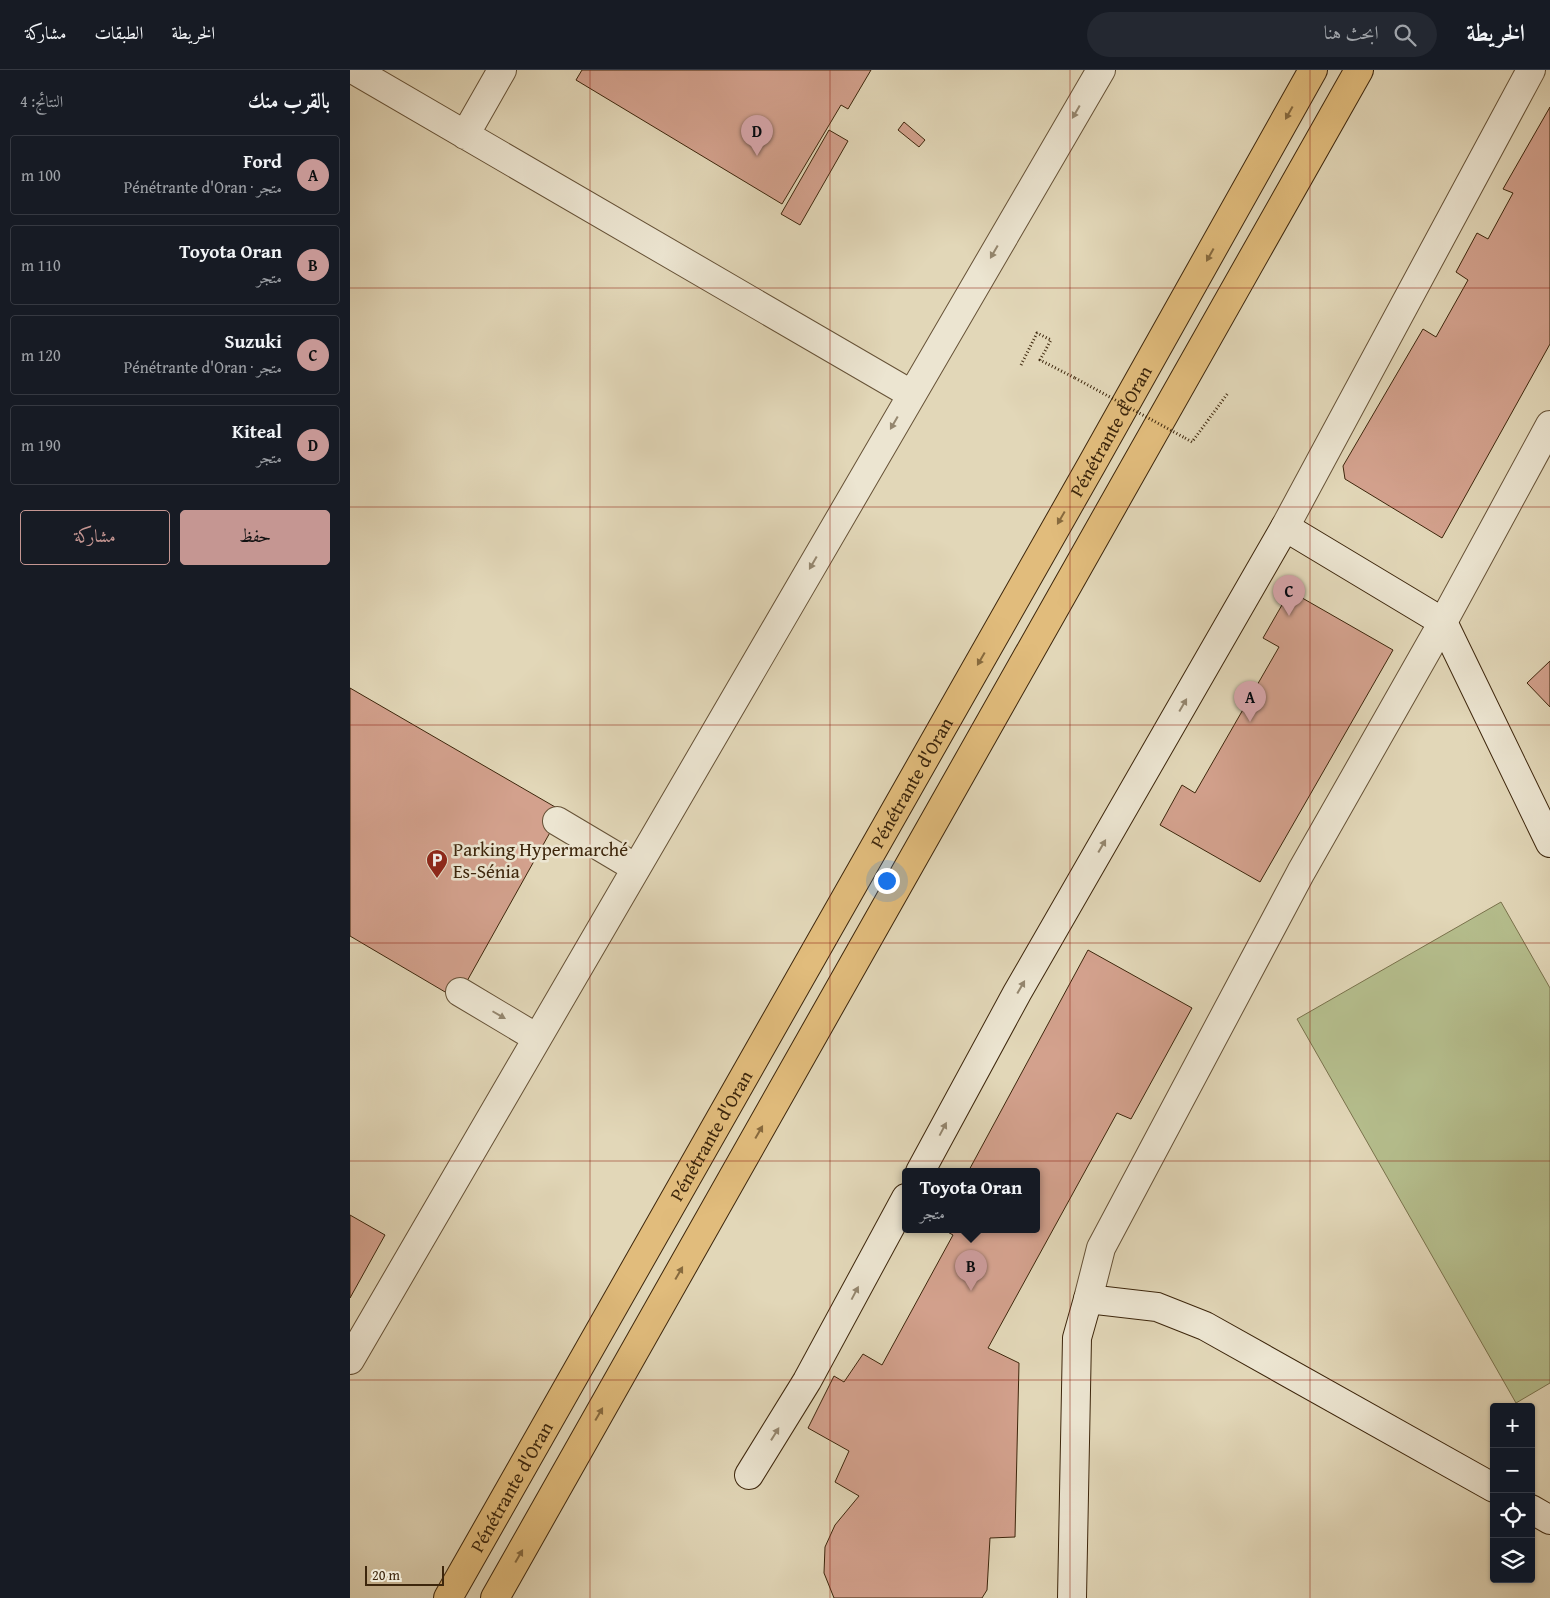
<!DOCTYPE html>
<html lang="ar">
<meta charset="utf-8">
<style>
:root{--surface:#171b24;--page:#242831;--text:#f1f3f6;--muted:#9ea1a6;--line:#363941;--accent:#c59692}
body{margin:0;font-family:"Gentium Book Plus",Amiri,serif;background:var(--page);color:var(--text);direction:rtl}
.controls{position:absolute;right:15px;bottom:15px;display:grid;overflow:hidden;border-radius:5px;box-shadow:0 1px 4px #0004}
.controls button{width:45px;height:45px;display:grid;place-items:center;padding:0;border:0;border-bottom:1px solid var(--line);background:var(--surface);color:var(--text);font:25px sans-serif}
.scale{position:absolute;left:15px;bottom:12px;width:79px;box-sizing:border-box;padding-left:5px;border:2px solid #3d260c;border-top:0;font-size:14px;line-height:18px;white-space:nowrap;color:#3d260c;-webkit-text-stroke:4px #ece5d1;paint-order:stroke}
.you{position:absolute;left:536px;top:810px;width:18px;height:18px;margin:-12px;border:4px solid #fff;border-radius:50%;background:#1a73e8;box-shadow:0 0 0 8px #1a73e833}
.badge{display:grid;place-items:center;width:32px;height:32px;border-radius:50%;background:var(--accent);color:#111;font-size:16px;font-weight:700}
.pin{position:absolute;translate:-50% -41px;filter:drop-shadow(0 1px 2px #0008)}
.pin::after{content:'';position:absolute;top:26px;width:18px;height:15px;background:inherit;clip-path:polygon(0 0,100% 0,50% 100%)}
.popup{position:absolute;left:552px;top:1098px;width:138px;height:65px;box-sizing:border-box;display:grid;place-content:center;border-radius:5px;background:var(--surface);filter:drop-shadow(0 1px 4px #0005);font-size:16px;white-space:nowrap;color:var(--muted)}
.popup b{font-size:19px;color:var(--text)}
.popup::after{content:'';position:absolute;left:50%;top:100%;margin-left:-10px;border:10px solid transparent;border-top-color:var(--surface)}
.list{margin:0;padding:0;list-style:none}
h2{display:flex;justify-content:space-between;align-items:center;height:65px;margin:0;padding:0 20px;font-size:21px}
h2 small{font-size:16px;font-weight:400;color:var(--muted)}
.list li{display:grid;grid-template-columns:32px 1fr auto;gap:15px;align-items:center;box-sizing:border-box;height:80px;margin:0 10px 10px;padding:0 10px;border:1px solid var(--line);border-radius:5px}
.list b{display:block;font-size:19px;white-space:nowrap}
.list p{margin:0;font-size:16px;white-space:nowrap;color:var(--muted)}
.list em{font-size:16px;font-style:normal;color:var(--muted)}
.actions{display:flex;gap:10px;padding:15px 20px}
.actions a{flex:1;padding:11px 0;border:1px solid var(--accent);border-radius:5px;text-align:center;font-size:18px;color:var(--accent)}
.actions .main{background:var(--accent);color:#111}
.icon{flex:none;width:28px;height:28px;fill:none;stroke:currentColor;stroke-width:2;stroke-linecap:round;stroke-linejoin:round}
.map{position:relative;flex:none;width:1200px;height:1528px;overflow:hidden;direction:ltr}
header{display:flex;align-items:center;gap:30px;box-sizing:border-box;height:70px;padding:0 25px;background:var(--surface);border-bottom:1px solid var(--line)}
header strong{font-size:24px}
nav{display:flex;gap:28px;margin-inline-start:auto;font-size:18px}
.search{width:350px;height:45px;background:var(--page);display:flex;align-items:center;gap:12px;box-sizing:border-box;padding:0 18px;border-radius:28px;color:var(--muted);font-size:19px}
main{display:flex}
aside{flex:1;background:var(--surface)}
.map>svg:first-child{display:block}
.green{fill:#b5be8d;stroke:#79724c}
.building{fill:#d3a18d;stroke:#3d260c}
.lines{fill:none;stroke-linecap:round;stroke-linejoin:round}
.street-casing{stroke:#665237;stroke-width:30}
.secondary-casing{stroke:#3d260c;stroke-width:30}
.highway-casing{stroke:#3d260c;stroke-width:30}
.path{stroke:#3d260c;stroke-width:3;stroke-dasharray:1 2.5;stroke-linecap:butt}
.street{stroke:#ece5d1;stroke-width:28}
.secondary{stroke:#ece5d1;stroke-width:28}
.highway{stroke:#e1bc7c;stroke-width:28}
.path-bridge{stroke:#3d260c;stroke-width:3;stroke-dasharray:1 2.5;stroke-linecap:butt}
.oneway{fill:#94866e}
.oneway2{fill:#876a3e}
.grid{fill:none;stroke:#8f2418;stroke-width:1;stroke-opacity:0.55}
.labels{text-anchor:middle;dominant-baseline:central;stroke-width:5;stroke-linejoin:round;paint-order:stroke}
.street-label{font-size:19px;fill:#3d260c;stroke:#ece5d1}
.poi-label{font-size:19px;fill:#3d260c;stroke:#ece5d1;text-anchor:start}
</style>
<header>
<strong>الخريطة</strong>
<div class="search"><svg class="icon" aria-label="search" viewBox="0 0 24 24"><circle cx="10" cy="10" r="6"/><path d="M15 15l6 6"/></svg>ابحث هنا</div>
<nav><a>الخريطة</a><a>الطبقات</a><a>مشاركة</a></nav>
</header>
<main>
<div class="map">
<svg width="1200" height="1528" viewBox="0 0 1200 1528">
<rect width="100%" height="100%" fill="#e2d7b8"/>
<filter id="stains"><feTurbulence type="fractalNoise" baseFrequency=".004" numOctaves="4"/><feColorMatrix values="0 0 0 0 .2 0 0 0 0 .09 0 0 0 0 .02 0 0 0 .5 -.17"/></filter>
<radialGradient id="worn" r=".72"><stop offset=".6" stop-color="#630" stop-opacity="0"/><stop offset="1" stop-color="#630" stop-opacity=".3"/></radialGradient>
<path class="green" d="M1151,832L1200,918V1313L1166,1333L947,949Z"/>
<path class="building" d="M232,0H521L498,39L491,35L432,134L226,10Z
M1200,37V274L1092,468L995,409L993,396L1073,259L1086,267L1118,210L1106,202L1127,163L1138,169L1163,123L1153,119Z
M554,52L575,70L569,77L548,60Z
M479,60L498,71L450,155L431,144Z
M940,521L1043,580L910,812L810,755L832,715L845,723L929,577L913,568Z
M1200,591V637L1177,613Z
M0,618L212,741L107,929L0,866Z
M738,880L842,938L781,1049L767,1043L638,1278L669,1293L665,1467L640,1468L637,1520L632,1528H484L474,1503L475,1477L485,1455L509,1426L485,1412L499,1381L458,1358L484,1306L494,1312L513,1284L532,1295L603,1165L594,1160H686V1102H618Z
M0,1145L35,1165L0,1228Z"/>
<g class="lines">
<g class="street-casing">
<path id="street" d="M4,0L561,324
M115,65L152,0
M935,457L1181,0
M207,751L286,798
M110,922L187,968
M738,1229L751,1178L951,802L1093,552L1200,355
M0,1290L751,0"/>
</g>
<g class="secondary-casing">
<path id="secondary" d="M570,1102L667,923L935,457L1093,552L1200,773
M399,1405L457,1311L556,1128
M1181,1439L1200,1450
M722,1528L727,1268L738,1229L807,1237L855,1256L1144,1418"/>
</g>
<g class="highway-casing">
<g id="highway">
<path id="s1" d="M98,1528L742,394L963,0"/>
<path d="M145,1528L1009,0"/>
</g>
</g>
<path class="path" d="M671,295L687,263L701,270L690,290L725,308
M835,368L842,372L878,323"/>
<use href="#street" class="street"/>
<use href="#secondary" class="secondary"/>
<use href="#highway" class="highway"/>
<path class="path-bridge" d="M725,308L835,368"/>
</g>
<defs><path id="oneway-solid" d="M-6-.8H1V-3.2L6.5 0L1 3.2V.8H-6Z" transform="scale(1.25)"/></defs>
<g class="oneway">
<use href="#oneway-solid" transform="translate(726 42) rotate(120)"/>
<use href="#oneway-solid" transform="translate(644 182) rotate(120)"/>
<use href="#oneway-solid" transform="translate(544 353) rotate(120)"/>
<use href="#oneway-solid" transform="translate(463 493) rotate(120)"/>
<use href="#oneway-solid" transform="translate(833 635) rotate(-60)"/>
<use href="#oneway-solid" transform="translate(752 776) rotate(-60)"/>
<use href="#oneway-solid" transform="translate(671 917) rotate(-60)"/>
<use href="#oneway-solid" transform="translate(149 945) rotate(30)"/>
<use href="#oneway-solid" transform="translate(593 1059) rotate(-62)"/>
<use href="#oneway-solid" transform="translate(505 1223) rotate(-62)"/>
<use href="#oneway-solid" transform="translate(425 1364) rotate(-58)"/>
</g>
<g class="oneway2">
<use href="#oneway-solid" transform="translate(939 43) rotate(119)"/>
<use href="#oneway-solid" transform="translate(860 185) rotate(119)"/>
<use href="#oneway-solid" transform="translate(711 448) rotate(120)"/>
<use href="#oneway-solid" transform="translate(631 589) rotate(120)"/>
<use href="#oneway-solid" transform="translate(409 1062) rotate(-60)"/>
<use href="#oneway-solid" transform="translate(329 1203) rotate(-60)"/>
<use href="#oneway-solid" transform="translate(249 1344) rotate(-60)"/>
<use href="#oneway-solid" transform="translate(169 1486) rotate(-60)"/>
</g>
<path class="grid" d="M240,0V1528M480,0V1528M720,0V1528M960,0V1528M0,218H1200M0,437H1200M0,655H1200M0,873H1200M0,1091H1200M0,1310H1200"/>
<defs>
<g id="parking-pin" transform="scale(1.125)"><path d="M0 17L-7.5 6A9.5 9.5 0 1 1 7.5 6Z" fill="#8f2418" stroke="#ece5d1"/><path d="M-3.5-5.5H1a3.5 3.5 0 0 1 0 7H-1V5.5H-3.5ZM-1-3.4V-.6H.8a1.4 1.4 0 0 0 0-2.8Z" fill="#fff"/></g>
</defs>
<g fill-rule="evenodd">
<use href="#parking-pin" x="87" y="790"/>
</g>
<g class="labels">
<g class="street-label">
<text stroke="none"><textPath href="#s1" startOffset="1342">Pénétrante d'Oran</textPath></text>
<text stroke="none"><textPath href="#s1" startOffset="938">Pénétrante d'Oran</textPath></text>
<text stroke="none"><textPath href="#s1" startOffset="532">Pénétrante d'Oran</textPath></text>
<text stroke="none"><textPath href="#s1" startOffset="128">Pénétrante d'Oran</textPath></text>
</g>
<g class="poi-label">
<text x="103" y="779">Parking Hypermarché<tspan x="103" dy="22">Es-Sénia</tspan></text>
</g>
</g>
<rect width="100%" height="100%" filter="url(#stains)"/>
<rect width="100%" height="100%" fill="url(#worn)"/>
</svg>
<div class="controls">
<button>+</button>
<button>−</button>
<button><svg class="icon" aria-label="locate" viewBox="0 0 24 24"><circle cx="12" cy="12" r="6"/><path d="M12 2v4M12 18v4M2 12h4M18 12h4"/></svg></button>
<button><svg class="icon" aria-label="layers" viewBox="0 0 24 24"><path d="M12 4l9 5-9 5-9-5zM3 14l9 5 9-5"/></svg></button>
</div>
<div class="scale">20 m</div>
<div class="you"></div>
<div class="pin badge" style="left:900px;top:652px">A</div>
<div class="pin badge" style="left:621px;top:1221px">B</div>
<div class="popup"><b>Toyota Oran</b>متجر</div>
<div class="pin badge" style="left:939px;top:546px">C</div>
<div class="pin badge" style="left:407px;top:86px">D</div>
</div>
<aside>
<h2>بالقرب منك<small>النتائج: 4</small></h2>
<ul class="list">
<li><span class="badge">A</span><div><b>Ford</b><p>متجر · Pénétrante d'Oran</p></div><em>100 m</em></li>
<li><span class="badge">B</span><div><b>Toyota Oran</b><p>متجر</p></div><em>110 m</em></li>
<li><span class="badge">C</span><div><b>Suzuki</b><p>متجر · Pénétrante d'Oran</p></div><em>120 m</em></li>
<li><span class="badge">D</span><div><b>Kiteal</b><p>متجر</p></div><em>190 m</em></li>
</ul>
<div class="actions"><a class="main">حفظ</a><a>مشاركة</a></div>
</aside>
</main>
